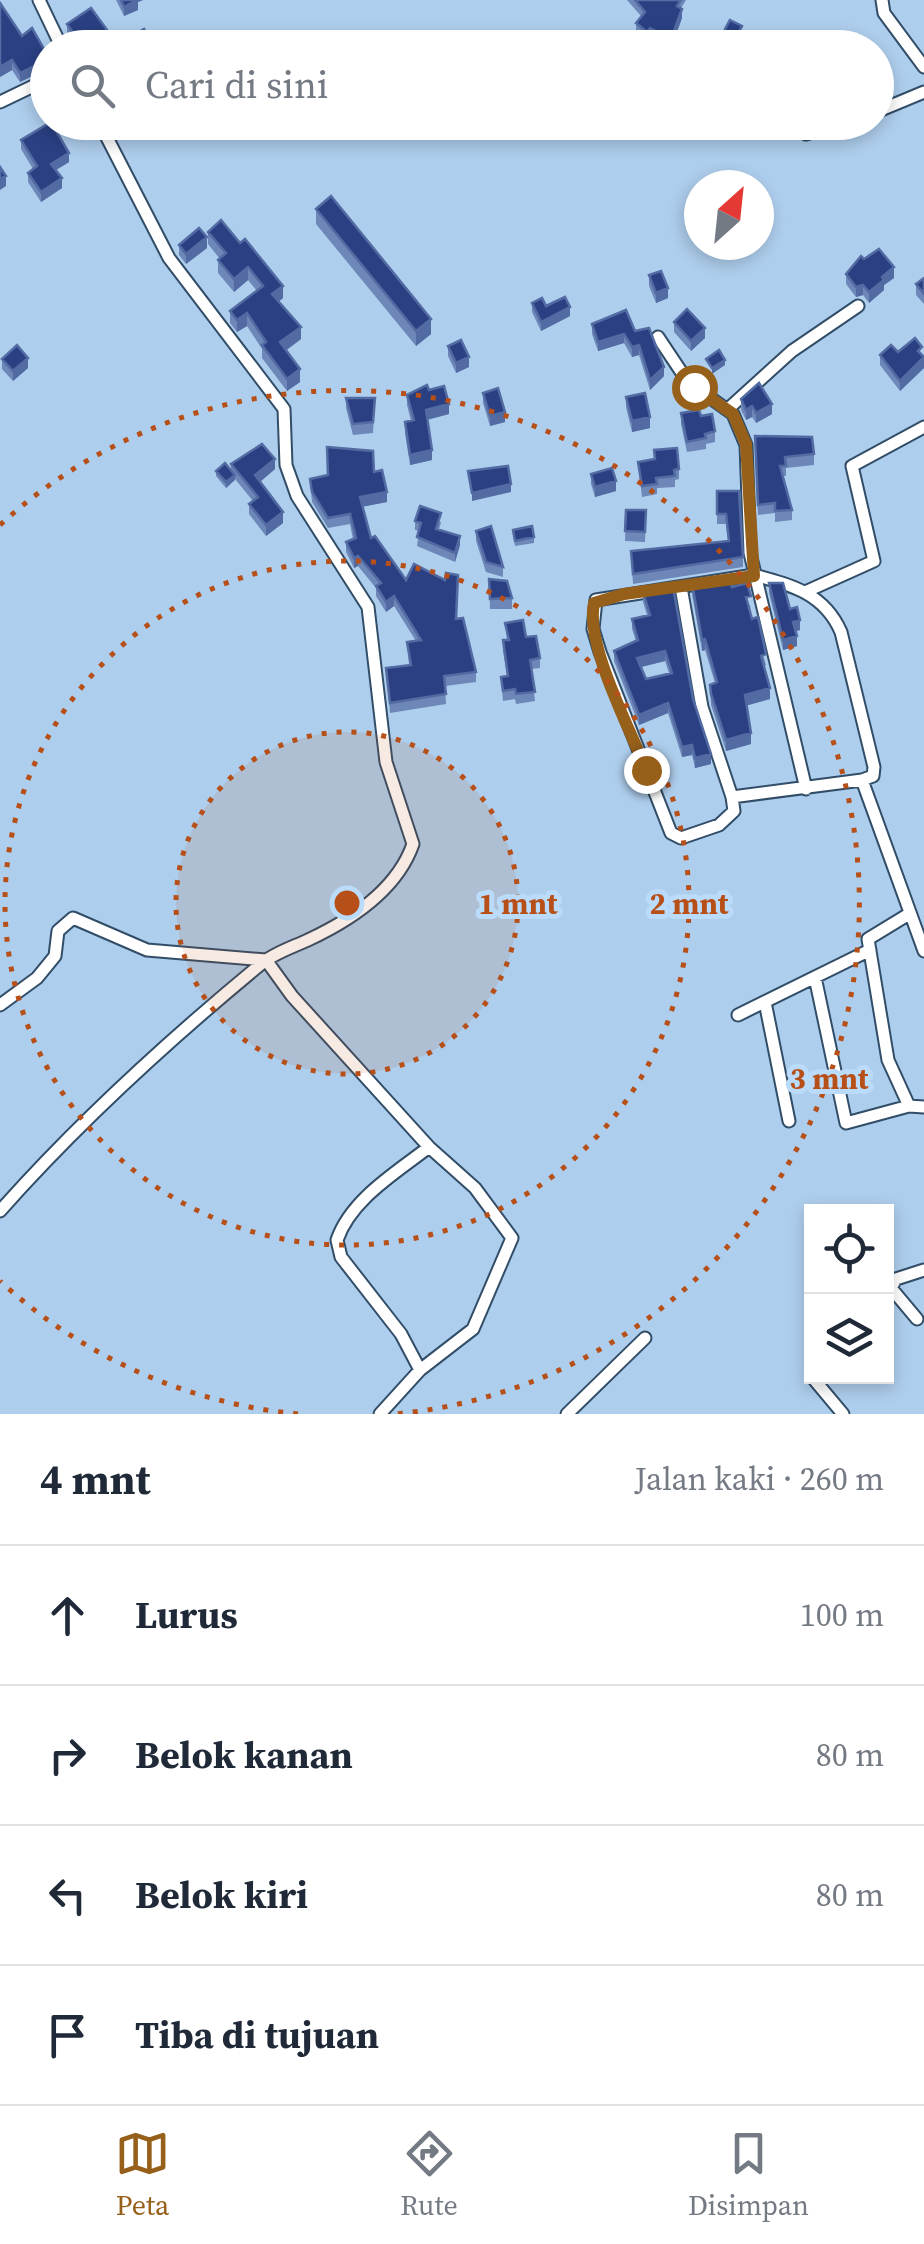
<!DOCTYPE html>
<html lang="id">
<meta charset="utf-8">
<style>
:root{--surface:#fff;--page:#f6f6f7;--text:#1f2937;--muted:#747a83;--line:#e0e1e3;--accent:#97601a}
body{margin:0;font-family:"Source Serif 4",serif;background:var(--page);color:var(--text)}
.controls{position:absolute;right:30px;bottom:30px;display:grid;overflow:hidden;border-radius:0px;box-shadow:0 5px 15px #0003}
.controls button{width:90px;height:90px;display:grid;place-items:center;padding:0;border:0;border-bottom:2px solid var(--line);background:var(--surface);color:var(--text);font:50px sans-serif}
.compass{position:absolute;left:684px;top:170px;width:90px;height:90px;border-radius:50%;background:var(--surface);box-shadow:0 5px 15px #0003;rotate:27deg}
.stop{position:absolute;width:30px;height:30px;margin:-22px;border:8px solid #97601a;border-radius:50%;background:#fff}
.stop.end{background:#97601a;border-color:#fff;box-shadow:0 2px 10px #0008}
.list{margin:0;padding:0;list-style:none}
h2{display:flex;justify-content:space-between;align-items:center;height:130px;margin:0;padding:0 40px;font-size:42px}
h2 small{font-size:32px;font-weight:400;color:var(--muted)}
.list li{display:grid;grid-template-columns:65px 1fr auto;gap:30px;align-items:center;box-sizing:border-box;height:140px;padding:0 40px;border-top:2px solid var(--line)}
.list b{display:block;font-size:38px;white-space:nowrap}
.list em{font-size:32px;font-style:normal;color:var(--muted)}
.icon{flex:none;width:55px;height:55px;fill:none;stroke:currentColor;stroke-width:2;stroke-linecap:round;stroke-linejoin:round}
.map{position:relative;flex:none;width:924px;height:1414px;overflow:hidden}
.search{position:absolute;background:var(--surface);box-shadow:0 5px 15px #0003;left:30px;right:30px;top:30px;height:110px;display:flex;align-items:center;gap:25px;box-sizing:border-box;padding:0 35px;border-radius:55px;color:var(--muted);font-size:38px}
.sheet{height:690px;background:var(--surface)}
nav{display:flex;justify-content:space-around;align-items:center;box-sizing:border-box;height:140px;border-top:2px solid var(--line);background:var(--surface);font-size:28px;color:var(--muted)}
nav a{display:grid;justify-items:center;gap:5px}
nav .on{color:var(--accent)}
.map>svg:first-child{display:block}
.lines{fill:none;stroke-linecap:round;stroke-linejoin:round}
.street-casing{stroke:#314d67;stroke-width:15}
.street{stroke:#fff;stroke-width:11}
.wall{fill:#6c87b8;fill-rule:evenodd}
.shaded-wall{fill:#526ba3}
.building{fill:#2a4083;stroke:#526ba3;stroke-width:2.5;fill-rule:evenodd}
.route{stroke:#97601a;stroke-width:12}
.ring{fill:none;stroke:#b74f18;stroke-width:5;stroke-dasharray:5 10}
.centre{fill:#b74f18;stroke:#badbfa;stroke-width:5}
.ring-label{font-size:30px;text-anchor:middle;font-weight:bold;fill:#b74f18;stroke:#badbfa;stroke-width:10;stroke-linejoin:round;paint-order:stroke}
</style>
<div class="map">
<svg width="924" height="1414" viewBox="0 0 924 1414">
<rect width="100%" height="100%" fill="#aeceed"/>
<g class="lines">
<g class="street-casing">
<path id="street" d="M39,0L62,48
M882,0L884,13L924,67
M0,102L48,79
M876,112L924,92
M806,134L845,122
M658,337L688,382L733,414L746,445L750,553L806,789
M728,409L792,351L858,306
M681,587L702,707L732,797L862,780L924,951
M805,592L874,561L852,466L924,427
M732,797L734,811L719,825L681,838L671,833L600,652L593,629L596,600L754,575C791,585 824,593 841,632L874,767L873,776L862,780
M909,914L868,939L888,1060L909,1106L924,1107
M815,977L846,1123L909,1106
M765,1002L789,1121
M0,1005L37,978L55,956L58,931L73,918L147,950L266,960L292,996L429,1147L475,1188L512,1238L473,1329L420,1370L380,1414
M738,1015L870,950
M0,1211C79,1122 169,1040 261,964C274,953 293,947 308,940C351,920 397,890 413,844L386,762L368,607L297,496L286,465L284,409L169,258L99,122
M917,1319L891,1288L896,1279L924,1270
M420,1370L401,1334L341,1257L337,1240C351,1199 397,1172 429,1147
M812,1377L843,1414
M567,1414L645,1338"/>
</g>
<use href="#street" class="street"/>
</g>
<path class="wall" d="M116,0H143L138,2V10L124,16Z
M627,0H686L681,8L682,18L671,48L650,38L647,42L636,32V23L641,16Z
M67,24L107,40L98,48H68V44L72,41L67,35Z
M742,32L735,44L723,38V33Z
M22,36L20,82L12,70L0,77Z
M21,140L69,162L56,170L62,188L41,202L28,182V173L33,169L21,149Z
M316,209L431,334L416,346L316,224Z
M208,232L283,298L278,302L301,339L286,350L300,382L287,391L262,358V349L247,326L237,332L230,323V311L257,291L248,280L234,292L218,273V260L220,259L208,244Z
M179,245L207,248L186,264L179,255Z
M864,259L894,278L884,285V290L869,303L863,295L856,297L846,284V274Z
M649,275L668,298L656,303L649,286Z
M924,278V304L916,295V284Z
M532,303L546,306L570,316L541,331L532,312Z
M674,322L705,338L691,351L674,332Z
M592,324L635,331L664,376L650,390L639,355L632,357L624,343L598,351L592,334Z
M448,346L469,367L456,373L448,356Z
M898,352L922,355L924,357V368L900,391L880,365V355Z
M2,359L28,368L13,381L2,369Z
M429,390L449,414L427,420L432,460L410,465L405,433V422L411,421L407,405V395Z
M483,393L505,422L490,426L483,403Z
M626,397L650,428L632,432L626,407Z
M346,398H375L373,433L353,435L346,408Z
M741,399L772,414L756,423L752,417L746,420L741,410Z
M681,413L701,416L715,431V442L706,444V449L687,452L681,424Z
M755,436L814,454V465L786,468V476H783L792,510V520L775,522V513L758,515Z
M654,450L679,469V479L675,480V487L657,488V494L642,497L638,462L654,460Z
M231,464L275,469L260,482L283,523L266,536L249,514V504L253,501L235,479L226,488L216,476V471H231Z
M374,472L387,502L362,507L371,538L406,580L456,619L476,672V682L445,686L446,704L390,713L386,668L409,665L407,642L416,641L394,606L386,612L376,596V588L358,566L354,568L346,552V542L353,539L350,524L328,528L312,502L310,479Z
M591,474L616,491L595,497L591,484Z
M717,491L743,557V567L633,584L631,551L728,541L726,524H717Z
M626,510H646L645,542L625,541Z
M415,521L441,522L439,530L460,545L455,562L417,546L419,531L415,530Z
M513,530L534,537V543L515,546Z
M476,531L503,567V577L486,572L476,541Z
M489,579L512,598V609H490Z
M692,583L732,587L751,607H749L766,665L764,666L770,699L747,705L751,744L726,751L711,705L710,685L715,683L705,650L702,651L692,594Z
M769,583L790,609L800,630L796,631L797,646L783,650L769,593Z
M643,592L693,699L711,764L695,768L692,755L682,757L668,713L639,725L614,661V651L636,641L632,629V619L647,615L643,602ZM665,661L669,673L646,679L641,667Z
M505,623L526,637L540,658V668L531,669L535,701L516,704L515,699L503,701L501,677L507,676L503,650V640H507Z"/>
<path class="shaded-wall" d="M135,0H143L138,2V10L124,16V7Z
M682,9V18L671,48V39Z
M107,30V40L96,48L92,40Z
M48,59V69L20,82V73Z
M12,60V70L0,77V67Z
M69,153V162L51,173V164Z
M6,176V186L0,190V179Z
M62,178V188L41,202V192Z
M207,237V248L186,264V254Z
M248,267V280L234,292V279Z
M894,267V278L884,285V290L869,303V292L882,277Z
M863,285V295L856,297V287Z
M283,286V298L272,307V294Z
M668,288V298L656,303V293Z
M570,307V316L541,331V322Z
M247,313V326L237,332V320Z
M431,319V334L416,346V331Z
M301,327V339L280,355V342Z
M705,328V338L691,351V341Z
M624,334V343L598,351V342Z
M639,345V355L632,357V347Z
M469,357V367L456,373V363Z
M924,357V368L900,391V381Z
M28,358V368L13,381V371Z
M725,360V365L712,374V368Z
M664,367V376L650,390V380Z
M300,369V382L287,391V379Z
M449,404V414L426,420V410Z
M772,404V414L756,423V413Z
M752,406V417L746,420V410Z
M505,412V422L490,426V416Z
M650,417V428L632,432V421Z
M432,450V460L410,465V455Z
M275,459V469L255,486V475Z
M235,475V480L226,488V482Z
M616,481V491L595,497V487Z
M511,484V492L472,501V493Z
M387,492V502L360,507V497Z
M283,512V523L266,536V525Z
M460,536V545L455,562V553Z
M358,556V566L354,568V558Z
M394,596V606L386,612V602Z
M800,620V630L793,632V622Z
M797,636V646L783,650V640Z
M705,639V650L702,651V640Z
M665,651V661L637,668V658Z
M770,688V699L745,706V695Z
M668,703V713L639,725V715Z
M751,733V744L726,751V740Z
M692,745V755L682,757V747Z
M711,754V764L695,768V758Z"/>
<path class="building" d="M121,0H137L124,7Z
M635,0H681L677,6L682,9L671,39L650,28L647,32L636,23L645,12Z
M0,3L22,36L32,28L48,56V59L20,73L12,60L0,67Z
M91,8L107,30L92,40L98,48H71L68,44L76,37L67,24Z
M730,20L742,26L735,39L723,33Z
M144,29L154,48H129L125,40Z
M740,40L753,48H735Z
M51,122L69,153L51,164L62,178L41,192L28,173L37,166L21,140Z
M0,167L6,176L0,179Z
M331,196L431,319L416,331L316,209Z
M221,220L240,243L245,239L283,286L272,294L301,327L280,342L300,369L287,379L262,345L266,342L247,313L237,320L230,311L263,286L248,267L234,279L218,260L226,253L208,232Z
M199,228L207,237L186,254L179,245Z
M879,249L894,267L882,277L884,280L869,292L863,285L856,287L846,274L861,256L864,259Z
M661,271L668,288L656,293L649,275Z
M924,278V294L916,284Z
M565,297L570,307L541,322L532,303L542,298L546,306Z
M687,309L705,328L691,341L674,322Z
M626,310L635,331L649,328L664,367L650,380L639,345L632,347L624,334L598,342L592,324Z
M915,338L922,347L918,351L924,357L900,381L880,355L891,345L898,352Z
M461,340L469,357L456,363L448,346Z
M17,345L28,358L13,371L2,359Z
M719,350L725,360L712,368L706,359Z
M759,383L772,404L756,413L752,406L746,410L741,399Z
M427,385L429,390L444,386L449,404L426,410L432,450L410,455L405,422L414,420L407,395Z
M498,388L505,412L490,416L483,393Z
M645,393L650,417L632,421L626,397Z
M346,398H375L373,422L353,424Z
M699,410L701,416L712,414L715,431L705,434L706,438L687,442L681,413Z
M755,436L812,437L814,454L785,457L786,466H780L792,510L775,511V503L758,505Z
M262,444L275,459L255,475L283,512L266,525L249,504L258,497L231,464Z
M327,447L373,451L374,472L382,470L387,492L360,497L371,538L375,536L406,580L414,564L445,580L446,573L458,575L456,619L463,618L476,672L444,676L446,694L390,703L386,668L411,665L407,642L421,640L394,596L386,602L376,586L381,583L358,556L354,558L346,542L356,538L350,514L328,518L312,492L310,479L328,475Z
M677,448L679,469L674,470L675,476L656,478L657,484L642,486L638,462L655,459L654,450Z
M225,463L235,475L226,482L216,471Z
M508,466L511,484L472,493L468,471Z
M612,468L616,481L595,487L591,474Z
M717,491H739L743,557L633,574L631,551L729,541L726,514H717Z
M420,506L441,513L436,529L460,536L455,553L417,537L421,523L415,521Z
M626,510H646L645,532L625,531Z
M491,526L503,567L486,562L476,531Z
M532,526L534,537L515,541L513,530Z
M729,577L732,587L747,583L751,596L746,597L752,619L758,617L766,654L761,656L770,688L745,695L751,733L726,740L711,694L710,685L717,682L705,639L702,640L692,583Z
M489,579L507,581L512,598L490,599Z
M769,583H783L790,609L797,607L800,620L793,622L797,636L783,640Z
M673,587L693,699L711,754L695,758L692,745L682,747L668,703L639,715L614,651L638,640L632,619L650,615L643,592ZM665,651L672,673L646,679L637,658Z
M523,620L526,637L536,636L540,658L530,660L535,692L516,694L515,689L503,691L501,677L508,676L503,640H509L505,623Z"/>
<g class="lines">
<path class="route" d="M646,770C630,728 585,645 594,603L624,594L754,576L746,444L733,414L694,387"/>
</g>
<circle cx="347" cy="903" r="171" fill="#b74f18" fill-opacity=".12"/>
<g class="ring">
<circle cx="347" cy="903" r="171"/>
<circle cx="347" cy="903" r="342"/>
<path d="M298 1414A513 513 0 0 1 0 1281M0 525A513 513 0 1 1 396 1414"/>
</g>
<circle cx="347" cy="903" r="15" class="centre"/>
<g class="ring-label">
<text x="518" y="914">1 mnt</text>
<text x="689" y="914">2 mnt</text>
<text x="829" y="1089">3 mnt</text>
</g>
</svg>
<div class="controls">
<button><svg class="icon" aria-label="locate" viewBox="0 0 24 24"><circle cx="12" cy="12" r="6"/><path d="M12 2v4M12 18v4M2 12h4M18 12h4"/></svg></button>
<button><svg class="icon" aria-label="layers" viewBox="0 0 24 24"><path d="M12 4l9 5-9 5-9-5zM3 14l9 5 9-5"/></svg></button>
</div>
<svg class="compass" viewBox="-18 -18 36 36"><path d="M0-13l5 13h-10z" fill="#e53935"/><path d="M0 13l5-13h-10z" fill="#747a83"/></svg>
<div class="stop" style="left:694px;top:387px"></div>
<div class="stop end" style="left:646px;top:770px"></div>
<div class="search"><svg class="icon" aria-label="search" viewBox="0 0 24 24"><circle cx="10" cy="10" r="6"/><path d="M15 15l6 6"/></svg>Cari di sini</div>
</div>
<section class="sheet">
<h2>4 mnt<small>Jalan kaki · 260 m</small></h2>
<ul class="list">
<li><svg class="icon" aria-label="ahead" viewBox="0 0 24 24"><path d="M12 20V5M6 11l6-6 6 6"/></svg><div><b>Lurus</b></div><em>100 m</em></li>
<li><svg class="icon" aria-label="right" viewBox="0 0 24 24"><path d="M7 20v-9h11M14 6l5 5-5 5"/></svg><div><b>Belok kanan</b></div><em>80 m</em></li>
<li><svg class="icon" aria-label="left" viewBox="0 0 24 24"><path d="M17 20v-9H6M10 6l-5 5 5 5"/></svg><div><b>Belok kiri</b></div><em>80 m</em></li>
<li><svg class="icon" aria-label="arrive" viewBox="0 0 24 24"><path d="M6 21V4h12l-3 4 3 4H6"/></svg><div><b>Tiba di tujuan</b></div></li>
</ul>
</section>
<nav>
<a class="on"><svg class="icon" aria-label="map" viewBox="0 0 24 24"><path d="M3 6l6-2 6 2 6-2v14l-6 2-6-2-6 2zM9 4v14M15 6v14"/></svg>Peta</a>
<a><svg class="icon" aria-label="directions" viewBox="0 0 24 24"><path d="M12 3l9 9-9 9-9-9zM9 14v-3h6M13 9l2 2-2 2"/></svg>Rute</a>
<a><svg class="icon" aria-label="saved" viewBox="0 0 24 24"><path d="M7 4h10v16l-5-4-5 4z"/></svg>Disimpan</a>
</nav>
